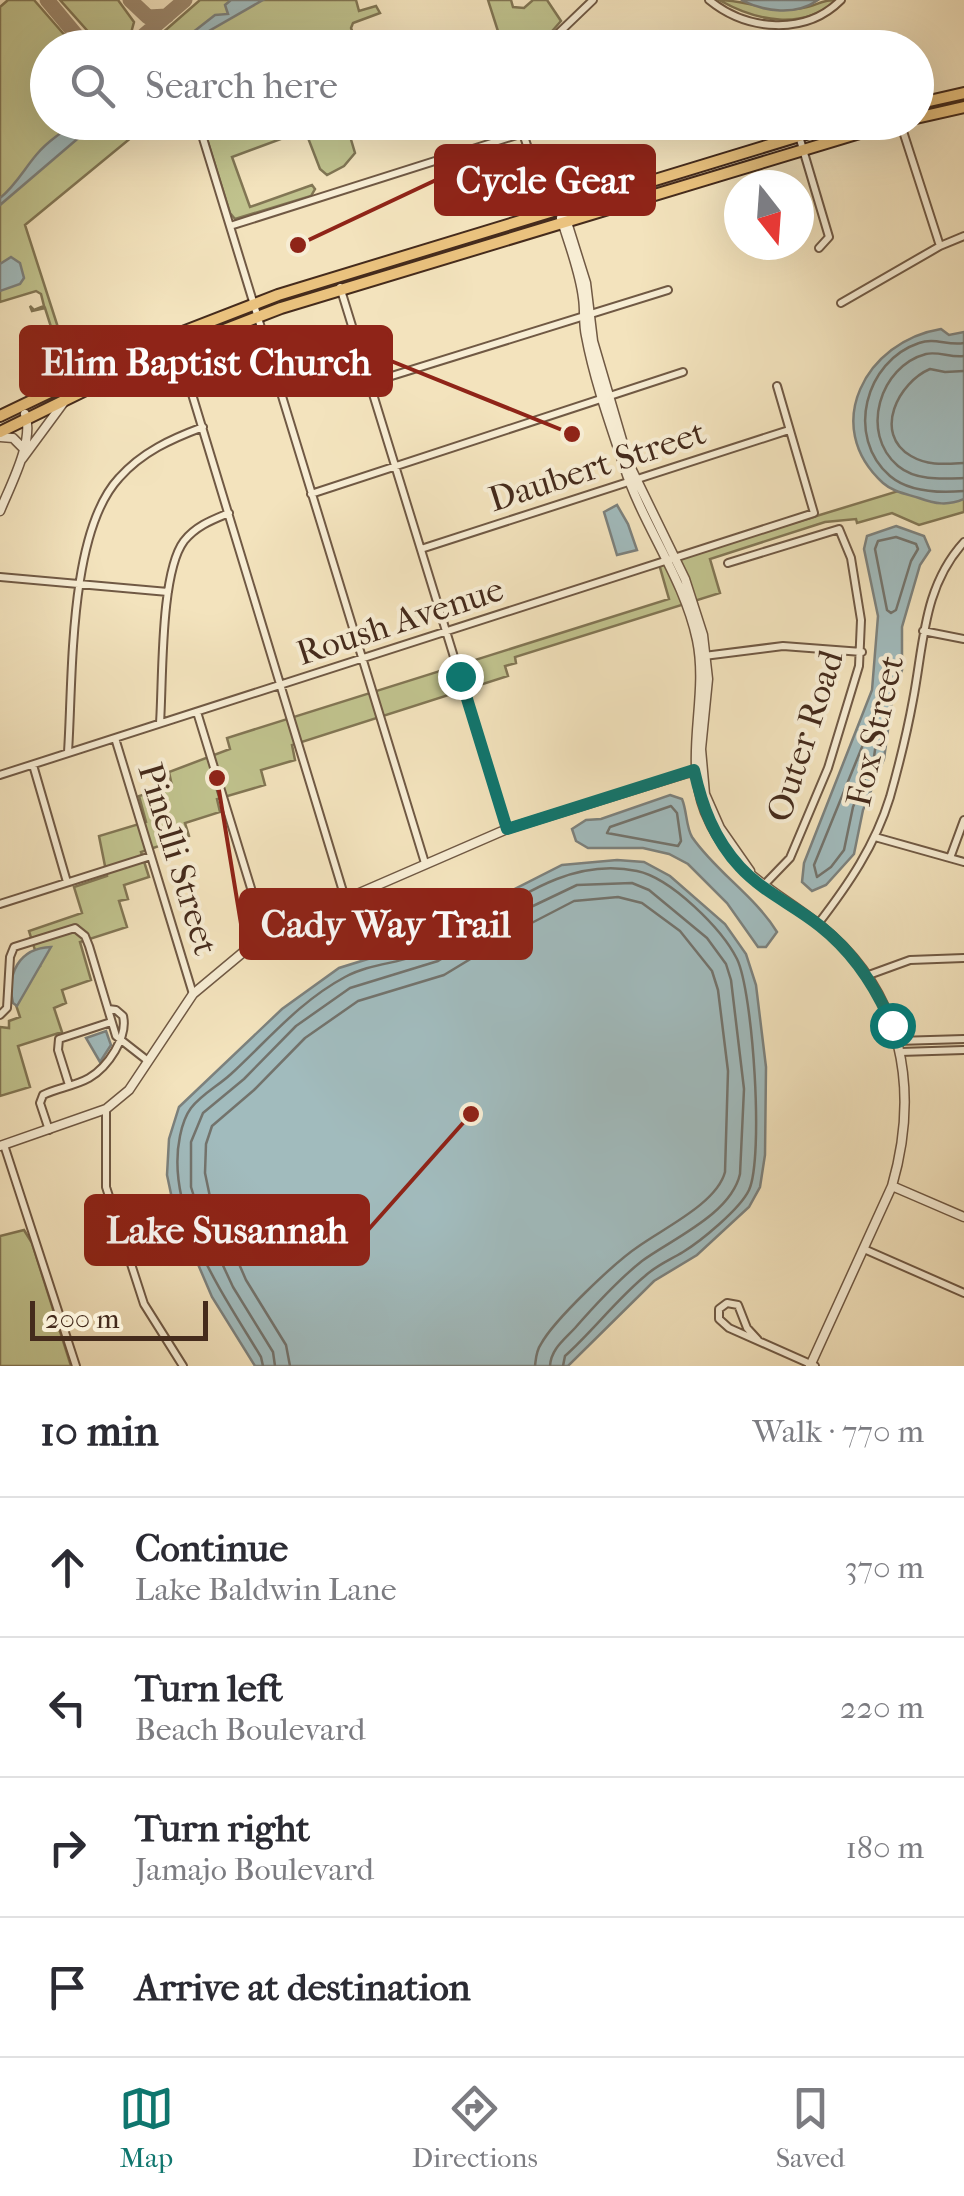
<!DOCTYPE html>
<meta charset="utf-8">
<style>
:root{--surface:#fff;--page:#f2f2f3;--text:#2b2b33;--muted:#7c7c81;--line:#e1e1e2;--accent:#0f766e}
body{margin:0;font-family:"IM FELL French Canon",serif;background:var(--page);color:var(--text)}
.compass{position:absolute;left:724px;top:170px;width:90px;height:90px;border-radius:50%;background:var(--surface);box-shadow:0 10px 40px #0002;rotate:163deg}
.scale{position:absolute;left:30px;bottom:25px;width:178px;box-sizing:border-box;padding-left:10px;border:5px solid #452b1c;border-top:0;font-size:28px;line-height:35px;white-space:nowrap;color:#452b1c;-webkit-text-stroke:8px #f7edd4;paint-order:stroke}
.stop{position:absolute;width:30px;height:30px;margin:-22px;border:8px solid #0f766e;border-radius:50%;background:#fff}
.stop.end{background:#0f766e;border-color:#fff;box-shadow:0 2px 10px #0008}
.list{margin:0;padding:0;list-style:none}
h2{display:flex;justify-content:space-between;align-items:center;height:130px;margin:0;padding:0 40px;font-size:42px}
h2 small{font-size:32px;font-weight:400;color:var(--muted)}
.list li{display:grid;grid-template-columns:65px 1fr auto;gap:30px;align-items:center;box-sizing:border-box;height:140px;padding:0 40px;border-top:2px solid var(--line)}
.list b{display:block;font-size:38px;white-space:nowrap}
.list p{margin:0;font-size:32px;white-space:nowrap;color:var(--muted)}
.list em{font-size:32px;font-style:normal;color:var(--muted)}
.icon{flex:none;width:55px;height:55px;fill:none;stroke:currentColor;stroke-width:2;stroke-linecap:round;stroke-linejoin:round}
.map{position:relative;flex:none;width:964px;height:1366px;overflow:hidden}
.search{position:absolute;background:var(--surface);box-shadow:0 10px 40px #0002;left:30px;right:30px;top:30px;height:110px;display:flex;align-items:center;gap:25px;box-sizing:border-box;padding:0 35px;border-radius:55px;color:var(--muted);font-size:38px}
.sheet{height:690px;background:var(--surface)}
nav{display:flex;justify-content:space-around;align-items:center;box-sizing:border-box;height:140px;border-top:2px solid var(--line);background:var(--surface);font-size:28px;color:var(--muted)}
nav a{display:grid;justify-items:center;gap:5px}
nav .on{color:var(--accent)}
.map>svg:first-child{display:block}
.green{fill:#c0c28d;stroke:#827654;stroke-width:2.5}
.water{fill:#a1bbbd;stroke:#7c817d;stroke-width:2.5}
.lines{fill:none;stroke-linecap:round;stroke-linejoin:round}
.shore{stroke:#73736c;stroke-width:2.5}
.taxiway{stroke:#9c876c;stroke-width:15}
.minor-casing{stroke:#705944;stroke-width:10}
.tertiary-casing{stroke:#705944;stroke-width:11}
.trunk-casing{stroke:#452b1c;stroke-width:14}
.minor{stroke:#f7edd4;stroke-width:6}
.tertiary{stroke:#f7edd4;stroke-width:8}
.trunk{stroke:#eac27e;stroke-width:10}
.route{stroke:#0f766e;stroke-width:12}
.labels{text-anchor:middle;dominant-baseline:central;stroke-width:8;stroke-linejoin:round;paint-order:stroke}
.street-label{font-size:35px;fill:#452b1c;stroke:#f7edd4}
.leader{fill:none;stroke:#8f2418;stroke-width:4}
.callout-dot{fill:#8f2418;stroke:#f7edd4;stroke-width:4}
.callout{fill:#8f2418;stroke:#8f2418;stroke-width:4}
.callout-label{font-size:38px;text-anchor:middle;font-weight:bold;fill:#fff}
</style>
<div class="map">
<svg width="964" height="1366" viewBox="0 0 964 1366">
<rect width="100%" height="100%" fill="#f3e3bd"/>
<filter id="stains"><feTurbulence type="fractalNoise" baseFrequency=".002" numOctaves="4"/><feColorMatrix values="0 0 0 0 .2 0 0 0 0 .09 0 0 0 0 .02 0 0 0 .5 -.17"/></filter>
<radialGradient id="worn" r=".72"><stop offset=".6" stop-color="#630" stop-opacity="0"/><stop offset="1" stop-color="#630" stop-opacity=".3"/></radialGradient>
<path class="green" d="M8,0H34L75,47L48,48V122L149,123L25,225L64,346L59,352L45,308L32,311L30,306L34,310L44,306L41,294L36,291L0,302V7Z
M60,0H118L134,22L131,33L115,46H101Z
M200,0H356L359,11L376,6L380,13L353,23L351,28L358,47L145,48Z
M488,0H511L513,7L524,8L533,0H547L561,21L538,47H503Z
M719,0C745,0 780,15 807,7C820,4 821,0 837,0C803,31 756,21 719,0Z
M202,123H346L355,153L344,166L327,175L320,169L305,130L232,157L250,207L312,185L315,189L311,196L235,219L230,213Z
M964,471V512L919,525L892,513L857,523L856,519L825,522L710,559L720,593L515,657L516,663L505,666L508,676L292,745L295,760L261,770L265,785L217,799L220,812L185,823L189,836L141,852L149,877L124,885L128,899L119,901L127,927L80,942L91,980L62,990L66,1003L54,1008L62,1032L18,1046L30,1087L0,1096V1027L9,1028V1021L20,1017L8,981L40,966L29,931L82,913L74,887L107,876L99,836L146,822L139,796L172,786L169,772L230,749L227,738L669,599L659,564Z
M24,1230L32,1243L71,1366H0V1236Z"/>
<path class="water" d="M231,0H263L181,47H174L215,15L228,14L225,5Z
M741,0H818C796,16 765,12 741,0Z
M76,123H96L0,205V198C16,185 24,169 37,154C48,141 62,132 76,123Z
M11,257L20,263L24,278L20,284L0,291V264Z
M941,329L949,335L964,332V499C948,506 935,504 919,498C907,494 893,492 883,483C820,426 866,341 941,329Z
M617,505L628,524L637,550L617,555L604,512Z
M896,526L924,536L930,550L920,565L902,627V670L893,693L884,759L863,810L854,854L826,885L812,891L802,882L804,863L872,690L878,616L864,549L867,536Z
M670,795L682,799C687,811 686,827 692,837C716,872 755,896 777,932L766,947H758L727,903L688,864L669,854L643,848H588L576,841L572,829L586,820L601,819Z
M617,860L644,862L670,876L725,924L746,954L756,985L766,1067L765,1155L760,1187L749,1207L697,1255L654,1281L568,1366H255L212,1297L174,1208L167,1175L169,1139L179,1107L282,1009L339,968L429,940L501,896L562,865Z
M51,947L17,1006L13,1003C6,974 19,948 51,947Z
M106,1031L111,1045L100,1062L86,1038Z"/>
<g class="lines">
<path class="shore" d="M964,343C947,346 935,337 919,343C865,361 845,437 890,476C910,493 941,493 964,491
M964,356C951,358 938,351 926,354C880,366 859,433 898,466C916,481 942,479 964,478
M964,371L945,372L930,369C899,382 872,433 911,456C928,466 945,464 964,463
M896,537L916,544L918,549L911,561L896,610L891,613L887,610L875,549L878,541Z
M871,725L878,729L874,757L853,807L844,850L831,867L817,877L814,865Z
M671,806L677,813L681,841L678,846L607,833L610,827Z
M263,1366L261,1357C224,1295 164,1212 180,1136C182,1126 185,1116 191,1108C202,1094 218,1086 231,1074C268,1040 300,1001 345,977C372,962 404,964 431,950C497,918 557,854 637,871C671,878 722,929 737,959C753,992 764,1157 749,1190C740,1209 701,1241 683,1252C670,1260 657,1265 645,1276C616,1300 593,1331 565,1356L563,1366
M275,1366L273,1352L233,1287L200,1216L191,1187V1142L203,1113L244,1079L296,1026L350,988L438,961L512,916L577,885L632,883L649,890L707,938L726,964L731,980L744,1089L740,1174C731,1214 672,1239 642,1261C618,1280 596,1304 575,1328C564,1340 551,1349 550,1366
M290,1366L286,1345L246,1280L210,1197L205,1173L206,1144L212,1126L254,1090L305,1038L358,1001L444,975L520,929L574,901L618,897L642,903L680,931L712,971L718,990L728,1071L725,1172C717,1203 664,1228 639,1246C615,1262 554,1320 541,1344C536,1351 536,1358 535,1366"/>
<path class="taxiway" d="M47,0L87,48
M130,0L148,17L167,16
M129,48L185,0"/>
<g class="minor-casing">
<path id="minor" d="M709,0C747,31 805,36 841,0
M543,48L593,0
M198,122L425,863
M519,122L530,154L557,209
M900,122L940,246
M799,136L829,237L819,248
M230,226L523,133
M340,287L507,829
M841,303L940,246L964,236
M178,348L345,898
M369,383L668,290
M311,494L683,372
M421,549L789,430
M728,563L839,529L851,558L861,620L859,666L828,768L790,858L763,886
M0,577L168,592
M923,631L964,639
M704,656L783,646L862,652
M197,712L265,934
M160,723C163,680 160,573 184,541C196,526 212,520 229,513
M115,738L193,994
M68,752C73,679 68,533 119,478C142,452 171,439 203,427
M33,765L67,882
M0,775L814,513L777,386
M875,837L964,862
M950,858L964,820
M0,904L151,856
M818,924C848,885 875,846 890,797C899,765 907,733 913,700C924,643 923,587 964,542
M866,976L910,960L964,958
M0,1015L7,1008L10,957L14,947L75,928L85,936L89,946L116,1036L148,1061
M897,1041L964,1039
M900,1052L964,1050
M69,1085L58,1050L59,1039L111,1022
M106,1109V1187L144,1304L183,1366
M49,1130L40,1103L43,1095C57,1088 75,1086 89,1078C108,1067 128,1037 123,1016L116,1010L108,1009
M4,1145L76,1366
M864,1249L964,1293
M758,1340L747,1328L738,1305L727,1303L719,1309V1319L729,1328L815,1366"/>
</g>
<g class="tertiary-casing">
<path id="tertiary" d="M561,218C569,244 580,272 583,298C585,311 583,323 586,336C594,379 610,424 624,466C643,526 684,578 697,640C709,698 683,756 705,812C729,872 774,889 821,926C903,992 920,1089 892,1186L810,1366
M566,219L586,283L593,341L629,464L685,579L703,635L708,679L701,749L705,794L720,828L750,871
M0,437L13,438L23,448
M22,459L64,402
M0,511C10,486 35,440 25,414
M0,1146L106,1109L129,1090L193,994L265,934L507,829L687,773L701,771
M892,1186L964,1217"/>
</g>
<g class="trunk-casing">
<path id="trunk" d="M916,104L964,93
M916,118L964,107
M0,416L144,347L278,295L845,122
M0,432L147,360L281,308L896,122"/>
</g>
<use href="#minor" class="minor"/>
<use href="#tertiary" class="tertiary"/>
<use href="#trunk" class="trunk"/>
</g>
<g class="lines">
<path class="route" d="M460,676L507,829L694,770C702,806 714,839 740,867C763,892 794,905 820,926C853,952 876,987 892,1025"/>
</g>
<g class="labels">
<g class="street-label">
<text transform="translate(597 466) rotate(-18)">Daubert Street</text>
<text transform="translate(400 621) rotate(-18)">Roush Avenue</text>
<text transform="translate(875 731) rotate(-77)">Fox Street</text>
<text transform="translate(805 736) rotate(-72)">Outer Road</text>
<text transform="translate(178 859) rotate(73)">Pinelli Street</text>
</g>
</g>
<path class="leader" d="M298 245L436 180M572 434L391 361M217 778L241 924M471 1114L368 1230"/>
<g class="callout-dot">
<circle cx="298" cy="245" r="10"/>
<circle cx="572" cy="434" r="10"/>
<circle cx="217" cy="778" r="10"/>
<circle cx="471" cy="1114" r="10"/>
</g>
<g class="callout">
<rect x="436" y="146" width="218" height="68" rx="10"/>
<rect x="21" y="327" width="370" height="68" rx="10"/>
<rect x="241" y="890" width="290" height="68" rx="10"/>
<rect x="86" y="1196" width="282" height="68" rx="10"/>
</g>
<g class="callout-label">
<text x="545" y="193">Cycle Gear</text>
<text x="206" y="375">Elim Baptist Church</text>
<text x="386" y="937">Cady Way Trail</text>
<text x="227" y="1243">Lake Susannah</text>
</g>
<rect width="100%" height="100%" filter="url(#stains)"/>
<rect width="100%" height="100%" fill="url(#worn)"/>
</svg>
<svg class="compass" viewBox="-18 -18 36 36"><path d="M0-13l5 13h-10z" fill="#e53935"/><path d="M0 13l5-13h-10z" fill="#7c7c81"/></svg>
<div class="scale">200 m</div>
<div class="stop" style="left:892px;top:1025px"></div>
<div class="stop end" style="left:460px;top:676px"></div>
<div class="search"><svg class="icon" aria-label="search" viewBox="0 0 24 24"><circle cx="10" cy="10" r="6"/><path d="M15 15l6 6"/></svg>Search here</div>
</div>
<section class="sheet">
<h2>10 min<small>Walk · 770 m</small></h2>
<ul class="list">
<li><svg class="icon" aria-label="ahead" viewBox="0 0 24 24"><path d="M12 20V5M6 11l6-6 6 6"/></svg><div><b>Continue</b><p>Lake Baldwin Lane</p></div><em>370 m</em></li>
<li><svg class="icon" aria-label="left" viewBox="0 0 24 24"><path d="M17 20v-9H6M10 6l-5 5 5 5"/></svg><div><b>Turn left</b><p>Beach Boulevard</p></div><em>220 m</em></li>
<li><svg class="icon" aria-label="right" viewBox="0 0 24 24"><path d="M7 20v-9h11M14 6l5 5-5 5"/></svg><div><b>Turn right</b><p>Jamajo Boulevard</p></div><em>180 m</em></li>
<li><svg class="icon" aria-label="arrive" viewBox="0 0 24 24"><path d="M6 21V4h12l-3 4 3 4H6"/></svg><div><b>Arrive at destination</b></div></li>
</ul>
</section>
<nav>
<a class="on"><svg class="icon" aria-label="map" viewBox="0 0 24 24"><path d="M3 6l6-2 6 2 6-2v14l-6 2-6-2-6 2zM9 4v14M15 6v14"/></svg>Map</a>
<a><svg class="icon" aria-label="directions" viewBox="0 0 24 24"><path d="M12 3l9 9-9 9-9-9zM9 14v-3h6M13 9l2 2-2 2"/></svg>Directions</a>
<a><svg class="icon" aria-label="saved" viewBox="0 0 24 24"><path d="M7 4h10v16l-5-4-5 4z"/></svg>Saved</a>
</nav>
